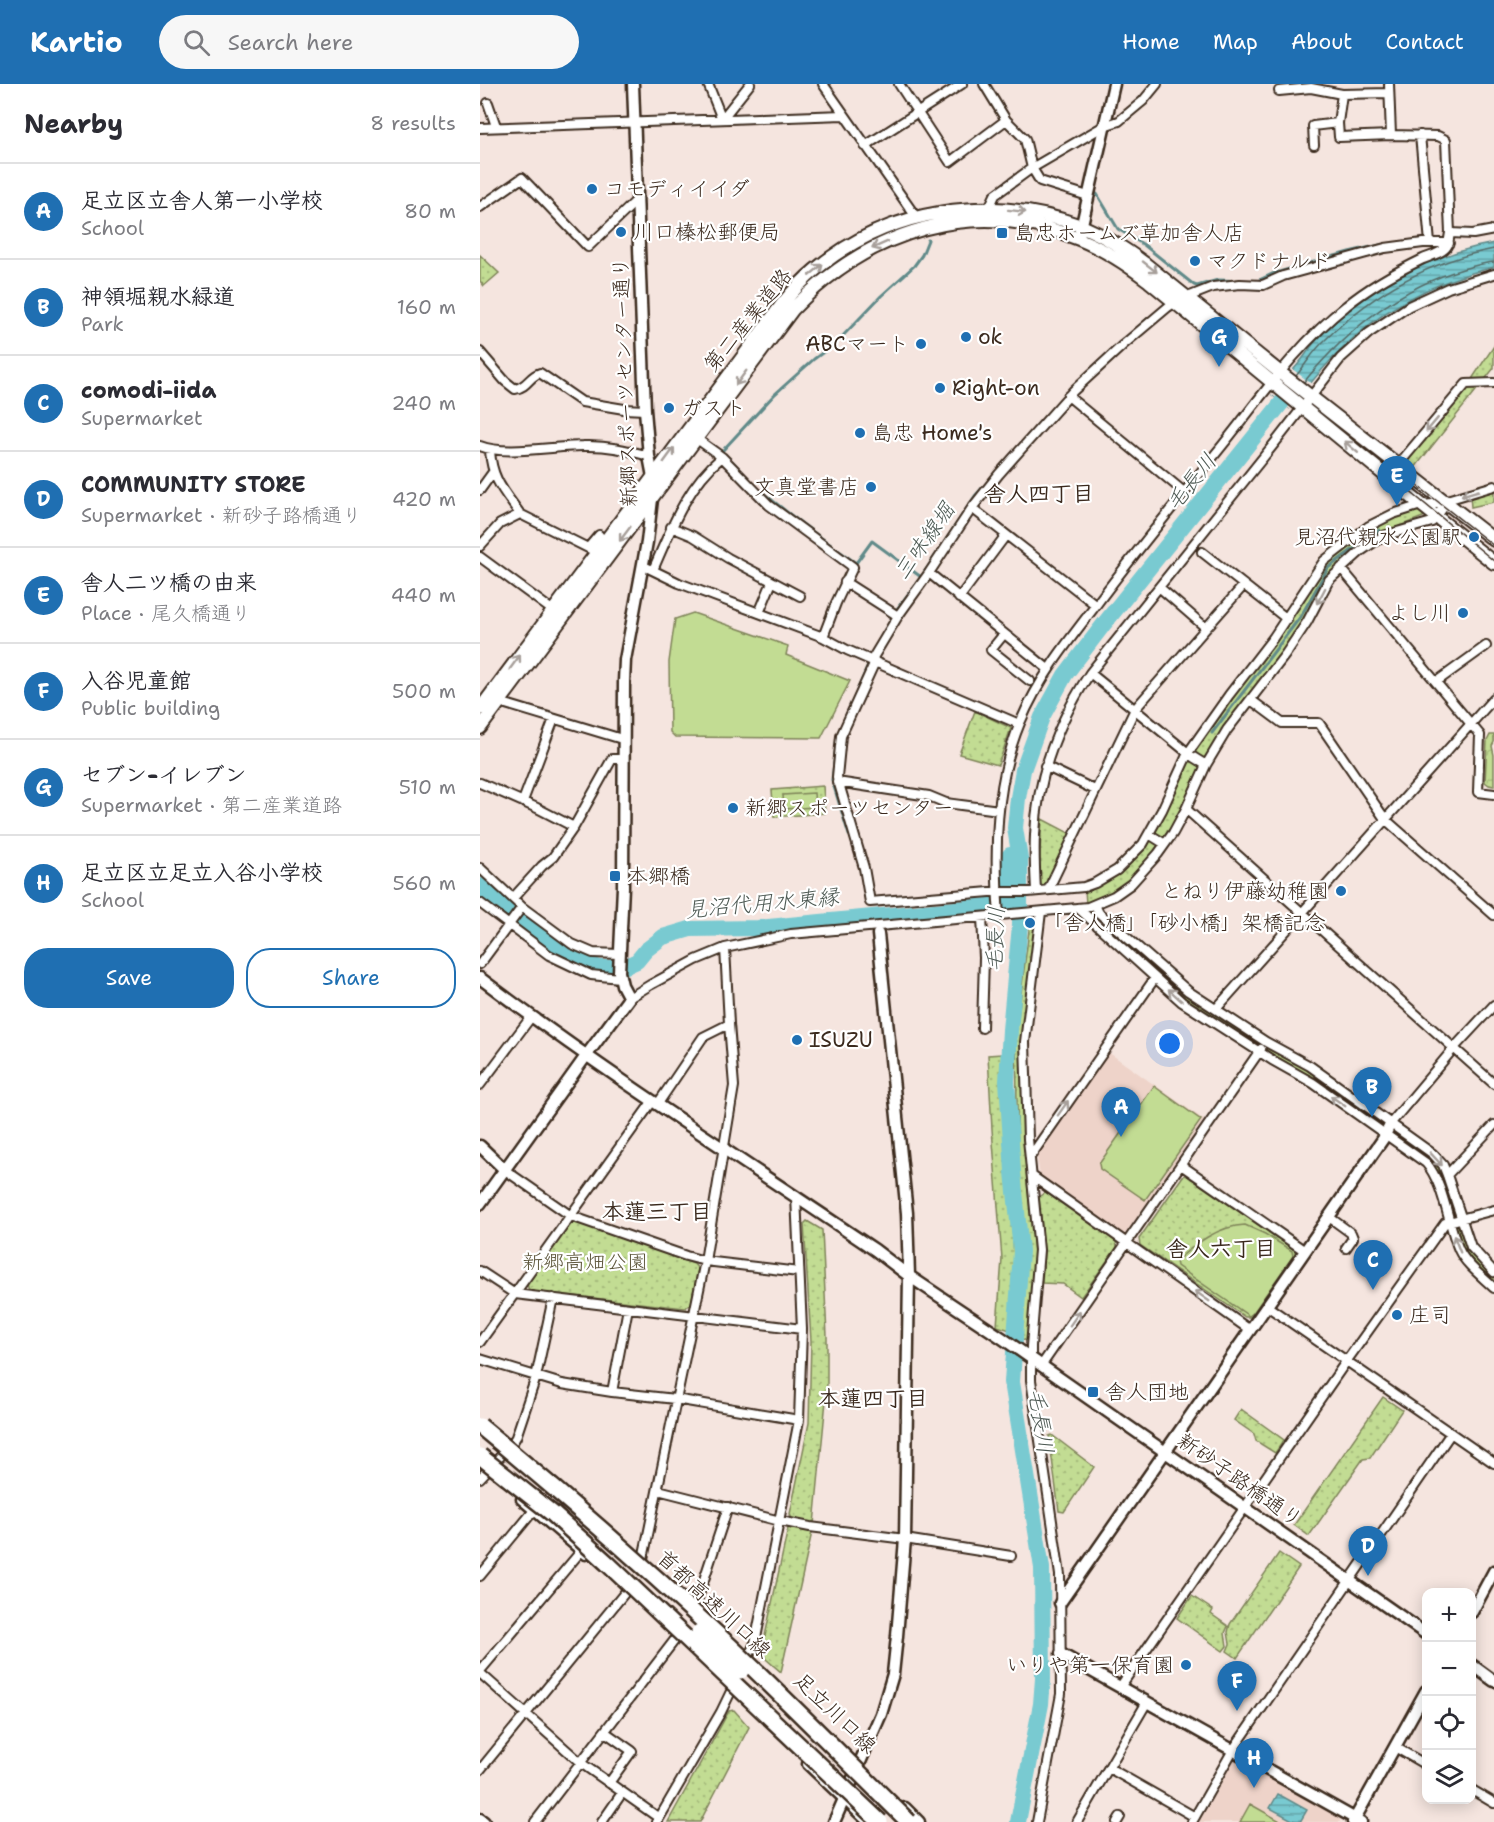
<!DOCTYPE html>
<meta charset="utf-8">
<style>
:root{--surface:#fff;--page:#f7f7f7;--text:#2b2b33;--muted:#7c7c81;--line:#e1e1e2;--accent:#1f6fb2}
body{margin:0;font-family:"Shantell Sans","Klee One",sans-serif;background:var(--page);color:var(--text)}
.controls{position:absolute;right:18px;bottom:18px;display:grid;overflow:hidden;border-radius:12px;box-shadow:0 3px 15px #0003}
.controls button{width:54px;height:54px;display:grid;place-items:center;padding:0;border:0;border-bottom:2px solid var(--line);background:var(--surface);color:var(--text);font:30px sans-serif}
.you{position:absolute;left:690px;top:960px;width:21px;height:21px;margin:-15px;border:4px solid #fff;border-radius:50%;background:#1a73e8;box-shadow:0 0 0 9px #1a73e833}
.badge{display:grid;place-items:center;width:39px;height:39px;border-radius:50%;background:var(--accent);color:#fff;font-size:20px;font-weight:700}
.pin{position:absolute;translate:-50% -50px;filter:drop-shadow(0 2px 3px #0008)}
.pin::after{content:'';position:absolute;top:32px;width:21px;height:18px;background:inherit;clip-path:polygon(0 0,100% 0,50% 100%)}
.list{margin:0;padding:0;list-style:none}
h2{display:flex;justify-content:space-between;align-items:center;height:78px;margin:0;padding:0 24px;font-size:26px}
h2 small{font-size:20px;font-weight:400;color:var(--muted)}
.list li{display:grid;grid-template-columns:39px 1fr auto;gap:18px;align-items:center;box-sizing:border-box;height:96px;padding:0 24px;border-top:2px solid var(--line)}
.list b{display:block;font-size:22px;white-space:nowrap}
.list p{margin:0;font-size:20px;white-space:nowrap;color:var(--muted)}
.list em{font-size:20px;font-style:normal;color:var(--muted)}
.actions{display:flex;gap:12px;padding:18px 24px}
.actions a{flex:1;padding:14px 0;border:2px solid var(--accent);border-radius:24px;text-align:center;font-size:21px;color:var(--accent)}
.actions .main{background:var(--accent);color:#fff}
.icon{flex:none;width:33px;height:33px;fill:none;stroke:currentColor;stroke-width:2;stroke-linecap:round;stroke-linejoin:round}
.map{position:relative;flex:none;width:1014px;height:1738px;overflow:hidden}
header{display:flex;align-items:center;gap:36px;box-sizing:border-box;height:84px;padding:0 30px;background:var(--accent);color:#fff}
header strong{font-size:28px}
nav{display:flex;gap:33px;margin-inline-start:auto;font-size:21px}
.search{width:420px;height:54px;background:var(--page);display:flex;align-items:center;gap:15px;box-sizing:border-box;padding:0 21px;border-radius:33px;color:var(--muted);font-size:22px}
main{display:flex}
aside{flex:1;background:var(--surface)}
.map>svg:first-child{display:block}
.built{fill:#eed3c9}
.grass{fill:url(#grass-dots);stroke:#7e8358;stroke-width:1.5}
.forest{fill:url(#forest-crowns);stroke:#7e8358;stroke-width:1.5}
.pitch{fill:#c2dc93;stroke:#7e8358;stroke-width:1.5}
.water{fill:url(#water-rules);stroke:#608a89;stroke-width:1.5}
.pier{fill:#f5e5df}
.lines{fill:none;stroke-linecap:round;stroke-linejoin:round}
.shore{stroke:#546a66;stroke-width:1.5}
.stream{stroke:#608a89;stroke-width:3}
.river{stroke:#79cad1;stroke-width:16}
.minor-casing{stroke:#3b2a1e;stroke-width:12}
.tertiary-casing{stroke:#3b2a1e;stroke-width:15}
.secondary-casing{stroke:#3b2a1e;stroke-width:15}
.primary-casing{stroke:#3b2a1e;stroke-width:16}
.minor{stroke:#fff;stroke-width:8}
.tertiary{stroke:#fff;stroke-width:10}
.secondary{stroke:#fff;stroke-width:10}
.primary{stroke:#fff;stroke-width:12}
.tram{stroke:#3b2a1e;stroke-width:1.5}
.motorway-bridge-casing{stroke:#3b2a1e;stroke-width:20;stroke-linecap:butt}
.motorway-bridge{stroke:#fff;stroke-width:15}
.oneway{stroke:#a79f9a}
.poi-dot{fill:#1f6fb2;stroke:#fff;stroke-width:2}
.labels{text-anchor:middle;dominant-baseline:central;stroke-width:4.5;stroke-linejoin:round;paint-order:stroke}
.poi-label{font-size:21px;fill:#3b2a1e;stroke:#fff;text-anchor:start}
.street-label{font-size:21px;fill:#3b2a1e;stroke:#fff}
.park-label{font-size:21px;fill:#5d563b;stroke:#fff}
.water-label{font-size:22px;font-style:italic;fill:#4e5a54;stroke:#fff}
.neighbourhood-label{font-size:22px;font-weight:bold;fill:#3b2a1e;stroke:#fff}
</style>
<header>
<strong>Kartio</strong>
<div class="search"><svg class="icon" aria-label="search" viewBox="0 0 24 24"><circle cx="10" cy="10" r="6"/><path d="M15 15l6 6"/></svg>Search here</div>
<nav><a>Home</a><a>Map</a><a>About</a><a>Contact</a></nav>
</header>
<main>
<aside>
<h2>Nearby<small>8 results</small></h2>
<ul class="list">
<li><span class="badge">A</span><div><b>足立区立舎人第一小学校</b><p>School</p></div><em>80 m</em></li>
<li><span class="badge">B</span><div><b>神領堀親水緑道</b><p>Park</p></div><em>160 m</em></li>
<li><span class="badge">C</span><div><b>comodi-iida</b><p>Supermarket</p></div><em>240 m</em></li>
<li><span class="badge">D</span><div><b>COMMUNITY STORE</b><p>Supermarket · 新砂子路橋通り</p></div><em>420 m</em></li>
<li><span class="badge">E</span><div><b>舎人二ツ橋の由来</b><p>Place · 尾久橋通り</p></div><em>440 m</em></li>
<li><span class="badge">F</span><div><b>入谷児童館</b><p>Public building</p></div><em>500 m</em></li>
<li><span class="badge">G</span><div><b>セブン-イレブン</b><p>Supermarket · 第二産業道路</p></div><em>510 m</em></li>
<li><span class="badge">H</span><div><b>足立区立足立入谷小学校</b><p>School</p></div><em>560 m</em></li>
</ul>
<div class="actions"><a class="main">Save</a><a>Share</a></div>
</aside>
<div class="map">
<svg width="1014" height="1738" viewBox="0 0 1014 1738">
<defs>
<pattern id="grass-dots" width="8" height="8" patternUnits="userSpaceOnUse" patternTransform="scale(1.5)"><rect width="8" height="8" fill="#c2dc93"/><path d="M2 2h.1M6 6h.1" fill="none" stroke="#a8bd7e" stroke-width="1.8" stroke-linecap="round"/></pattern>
<pattern id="forest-crowns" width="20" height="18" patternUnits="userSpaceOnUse" patternTransform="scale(1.5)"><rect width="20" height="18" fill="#c2dc93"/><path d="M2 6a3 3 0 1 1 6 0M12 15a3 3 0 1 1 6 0" fill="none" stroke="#a8bd7e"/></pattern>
<pattern id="water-rules" width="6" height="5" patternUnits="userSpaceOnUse" patternTransform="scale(1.5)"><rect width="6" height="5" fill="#79cad1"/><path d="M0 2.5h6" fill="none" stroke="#64a4a9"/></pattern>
</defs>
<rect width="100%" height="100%" fill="#f5e5df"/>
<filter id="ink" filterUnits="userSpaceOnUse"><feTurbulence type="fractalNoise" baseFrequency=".0167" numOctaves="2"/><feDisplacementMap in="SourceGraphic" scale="12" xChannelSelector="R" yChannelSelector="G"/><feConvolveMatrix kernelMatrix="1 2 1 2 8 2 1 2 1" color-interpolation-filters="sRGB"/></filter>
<g filter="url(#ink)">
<path class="built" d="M628,968L724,1036L646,1149L642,1150L560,1093L557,1071Z
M759,1675L859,1732L860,1738H719L754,1676Z"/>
<path class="grass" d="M423,144C409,152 393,157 379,165C358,176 339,192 322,209L240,310C285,251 326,184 397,153C405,149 414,147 423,144Z
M0,171L19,189L4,202L0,197Z
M1014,262V284L934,385L925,378L986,304Z
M1014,405V418L991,423L990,411Z
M940,424L948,431L907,447L857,485L825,537L721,686L689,750L677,766L655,792L638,807L606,820L605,806L628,796L648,781L669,758L714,668L751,612L809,536L846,478L890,444L915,432Z
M495,627L531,644L518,681L479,670Z
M343,702L345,729L294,733L292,706Z
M562,735L591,750L567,803H561L558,800Z
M612,827L707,910L798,969L835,989L951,1071L960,1081L988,1162L993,1171L1014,1192V1201L990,1176L982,1165L953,1084L794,974L704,916L606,829Z
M550,838H555L542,959L546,1085L554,1170L548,1256L546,1257L540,1253L545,1170L538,1090L536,949Z
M522,970L521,999L533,1155L534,1174L530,1246L517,1242L522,1175L512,1045L508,971Z
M706,1091L815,1166V1172L772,1233H765L660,1161L659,1155L703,1092Z
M565,1108L636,1158L637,1163L601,1213L583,1200L562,1199L564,1167L559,1113Z
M327,1137L342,1146L347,1252V1306L334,1440L312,1435L310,1430L329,1339L331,1257L324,1140Z
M96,1138L214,1180L218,1185L211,1220L205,1224L49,1207L47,1200L90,1140Z
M903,1313L922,1326L890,1374L883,1375L829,1452L814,1441Z
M761,1325L804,1356L795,1369L776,1357L774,1350L754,1336Z
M572,1351L614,1383L584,1428L579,1427L569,1352Z
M308,1444L332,1448L301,1588L286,1575L282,1566Z
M799,1469L819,1483L757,1574L747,1567L750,1560L748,1548L750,1540Z
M712,1512L733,1526L731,1530L748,1542L745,1549L747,1562L743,1567L697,1534Z
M254,1626L269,1643L220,1738H188L249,1627Z"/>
<path class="forest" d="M1010,651H1014V658L1012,662L1014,671V702L1009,701L1005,698L1007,657Z"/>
<path class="pitch" d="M213,529L308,562L306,571L370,597L341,654L195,653L190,648L189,578L195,535Z
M334,709L335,723L304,725L303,711Z
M674,1002L721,1036L665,1116L620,1085L619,1080Z
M765,1141L785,1150L812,1167L813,1172L773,1229L769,1232L697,1182L696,1177C715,1160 738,1142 765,1141Z
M770,1720L802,1738H760Z"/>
<path class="water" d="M1014,159V183C955,197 900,225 858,269C840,286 825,306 810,325L792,311C801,300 810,290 819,279C826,271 831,261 839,254C885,205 948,171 1014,159Z
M798,1710L827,1726L820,1738H816L790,1724Z"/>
<path class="pier" d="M811,284L833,301L812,327L790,309Z"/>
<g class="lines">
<path class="shore" d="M816,292C826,280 834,266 845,256C892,210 949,177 1014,165
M824,298C866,247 918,204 983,185C993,182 1003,179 1014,178"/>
<path class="stream" d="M617,110L638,145L664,161L714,201L717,202L738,196L767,197
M777,197L792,190L869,168L900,161L941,156
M599,297L668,234
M243,366L294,311L334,275L357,258L401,212L434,182L442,171L448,156
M249,374C259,383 266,393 275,402C307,430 341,454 376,479L392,457L441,493
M397,560L417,525L441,493L495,412L590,305
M732,649L821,532L848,484L899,446
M369,751L352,696L357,652L390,577"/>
<path class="river" d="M0,802L36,835L60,853L100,877L120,884H128L146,882L157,877L166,866L183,853L210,845L278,844L528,820L530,771
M538,1738L561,1620L563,1595L562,1484L532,1298L541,1167L533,1088L527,997L530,946L540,841V775L535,744L538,714L543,686L562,633L585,591L624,540L815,302"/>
<g class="minor-casing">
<path id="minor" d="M228,0L242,35L270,0
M343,0L436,133
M419,0L470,78L526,36
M504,0L526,36L545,55L552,84L560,97L608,112
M909,0L911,51
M799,7L831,4L862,10L909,9
M8,19L16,42
M0,44L363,31
M940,51L950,159
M834,61L833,42L858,39
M385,62L482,0
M0,123L42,94L108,163L158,115
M509,124L515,111L552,84L624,42L639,37L663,17L677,0
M970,149L993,150L1014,146
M0,268L25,297L35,305C48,303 49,292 60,289L102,318L144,325L165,326
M588,312L704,408
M217,355L242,373L289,421L373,483L356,519L343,553
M0,362C24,372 75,362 103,362C127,361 147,366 169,372
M10,367C12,396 24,407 40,430
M918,381L986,300L1014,299
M0,406L13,388
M965,419L941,421L913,430L889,442L844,477L793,554L749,611L708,669L682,726L663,760L637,786L615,799L604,803L548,808H510L390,818L384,784L357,693L361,652L393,582L394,572L418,532L449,489L492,424L519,390L593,307L643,261L688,223L695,218L733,203L760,200L783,201L803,192L905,164L943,159H969
M492,424L616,521
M191,443L213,452L248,474L320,512
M0,462L20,440L40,430L116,468
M108,464L119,451
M722,468L807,535
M0,473L72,526
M164,482L199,499L343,553L367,566L539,640
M861,484L1000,651L998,708L1014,710
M173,486C191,445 206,403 242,373
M449,489L568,585
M365,498L418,532
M679,503L725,543
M479,514L526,451
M279,529L292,498
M524,550L511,566L550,597
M610,589L713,673L726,681
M956,598L1006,562
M771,616L802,639H839L905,735L1014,831
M19,618L142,655
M565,682L615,706
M357,698L449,712L466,719L519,726
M0,699L57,724L94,743
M43,717L74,635
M706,725L1014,1000
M669,750L685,760
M0,784L42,823L92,860L113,869L139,870
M568,806L655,625L764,501
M556,807C555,788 554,769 555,751C557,692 578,638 610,589L798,355L861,274L889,249L929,222L968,204L1014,190
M33,814L62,782L73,773L94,743L132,675H142
M0,819L69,871L111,891L140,894
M615,821L619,829L708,907L786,958L830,982L953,1070L963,1081L967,1091L991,1163L1014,1188
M598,824L702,918L792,976L833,999L946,1079C964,1099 968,1141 979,1166C986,1181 1003,1193 1014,1204
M519,832C514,768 515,699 540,639C558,596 585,561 613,525C653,471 695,420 737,368C778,318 814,263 866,222C889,203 916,188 943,175C950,172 963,169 967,162C969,159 969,153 970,149L966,56L958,52L911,51L859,53L858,39L862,10
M0,880L42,823
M149,914L170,901L216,876L245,864L311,850L608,823L634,812L651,800L678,770L693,749L706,725L726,681L747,646L805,571L827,538L849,496L881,467L903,452L952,438L970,415L1014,402
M736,925L1014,614
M502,944L504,874L502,833
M0,1001L51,933
M177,1021L223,953L249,940
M911,1039L974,964L1014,921
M550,1073L675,894
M701,1081L825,1167
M25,1086L91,1132L206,1172L225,1177L319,1188
M967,1091L1014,1041
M552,1092L770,1246
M849,1133L871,1149L873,1154L866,1164
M0,1187L35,1210L322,1245
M787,1222L1014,1379
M0,1258L172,1018
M0,1275L82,1300L132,1308L195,1315L319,1336
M561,1282L781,965
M132,1308L148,1224
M0,1394L31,1361L36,1353L56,1293L73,1214
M178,1406L300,1437L330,1443L425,1455L531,1472
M163,1475L225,1177L254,1002L249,940L245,864
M0,1492L55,1425
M215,1523L248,1423
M266,1578L275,1559L319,1336L322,1245L316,1112
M0,1587L102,1466
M0,1589L101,1679L179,1734
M640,1603L863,1282L965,1139L1014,1126
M125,1648L152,1667L129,1699
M915,1663L946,1681
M629,1684L715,1733
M0,1686L147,1506
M992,1706L1014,1719
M55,1738L197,1553
M122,1738L142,1709
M177,1738L241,1628L255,1599
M557,1738L581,1610L580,1491L551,1296V1262L559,1166L548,1055L545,958L561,828
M597,1738L667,1618
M637,1738L640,1733
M712,1738L753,1666L971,1349"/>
</g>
<g class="tertiary-casing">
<path id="tertiary" d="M0,894C128,991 262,1076 395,1166L429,1192L522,1254L946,1550
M0,1062L25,1086
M0,1120L106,972L149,914L142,901L139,888L143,803L144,598L145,576L167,458L172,415L173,393L169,372L165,326L153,0
M580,1519L903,1055L911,1039
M992,1528L1014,1487
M581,1570L881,1738
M992,1581L1014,1597
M0,1735L4,1738
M354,1738L401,1630L413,1590L417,1552L425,1455L429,1192L427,1129L398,850
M873,1738L946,1607"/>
</g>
<g class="secondary-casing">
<path id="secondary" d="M600,149L634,0
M42,1415L106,1470
M328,1680L389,1738
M425,1724L439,1738"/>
</g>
<g class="primary-casing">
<path id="primary" d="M0,625L303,219C313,207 323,196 335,186C408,124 512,109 601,142C624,151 645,165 664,179L803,291L1014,456
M0,644L313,225C389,146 494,112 599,155C624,165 648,181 669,197L928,410L1014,479"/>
</g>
<use href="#minor" class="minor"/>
<use href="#tertiary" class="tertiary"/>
<use href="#secondary" class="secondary"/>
<use href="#primary" class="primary"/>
<path class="tram" d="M928,394L1014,462
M922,401L1014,477"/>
<g class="motorway-bridge-casing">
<path id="motorway-bridge" d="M0,1342C86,1413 169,1486 250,1562C311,1620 370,1680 429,1738
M0,1372L73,1430L127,1479L400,1738
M219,1548L261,1587"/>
</g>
<use href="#motorway-bridge" class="motorway-bridge"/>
</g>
<defs><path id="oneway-shaft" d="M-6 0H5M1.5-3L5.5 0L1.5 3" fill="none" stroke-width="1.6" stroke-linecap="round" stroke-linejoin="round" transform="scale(1.5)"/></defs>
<g class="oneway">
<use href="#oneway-shaft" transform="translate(537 127) rotate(7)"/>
<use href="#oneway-shaft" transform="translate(400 161) rotate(156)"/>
<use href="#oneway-shaft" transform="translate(670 183) rotate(38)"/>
<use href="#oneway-shaft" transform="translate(336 186) rotate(-40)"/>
<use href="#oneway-shaft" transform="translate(261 294) rotate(126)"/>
<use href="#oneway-shaft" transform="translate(952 341) rotate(130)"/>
<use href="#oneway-shaft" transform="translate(871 363) rotate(-140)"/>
<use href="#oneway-shaft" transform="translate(189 371) rotate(-54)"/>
<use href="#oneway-shaft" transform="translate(990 409) rotate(164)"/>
<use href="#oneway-shaft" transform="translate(145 450) rotate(127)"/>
<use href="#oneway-shaft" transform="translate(841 512) rotate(118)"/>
<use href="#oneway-shaft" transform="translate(35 578) rotate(-54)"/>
<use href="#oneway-shaft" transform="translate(695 911) rotate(-138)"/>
<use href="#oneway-shaft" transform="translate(858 1017) rotate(-145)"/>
<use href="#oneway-shaft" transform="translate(583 1024) rotate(-55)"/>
<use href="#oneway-shaft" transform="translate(956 1075) rotate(47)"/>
<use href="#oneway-shaft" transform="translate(977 1160) rotate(-111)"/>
<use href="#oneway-shaft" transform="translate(722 1212) rotate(-145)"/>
<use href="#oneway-shaft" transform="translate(595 1234) rotate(-55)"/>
</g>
</g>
<g class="poi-dot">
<circle cx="112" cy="105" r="6"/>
<circle cx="141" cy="148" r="6"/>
<rect x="516" y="143" width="12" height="12" rx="3"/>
<circle cx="715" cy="177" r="6"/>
<circle cx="486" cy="253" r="6"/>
<circle cx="441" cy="260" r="6"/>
<circle cx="460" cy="304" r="6"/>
<circle cx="189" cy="324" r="6"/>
<circle cx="380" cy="349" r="6"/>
<circle cx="391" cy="403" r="6"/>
<circle cx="994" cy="453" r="6"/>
<circle cx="983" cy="529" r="6"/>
<circle cx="253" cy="724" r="6"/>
<rect x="129" y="786" width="12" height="12" rx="3"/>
<circle cx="861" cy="807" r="6"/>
<circle cx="550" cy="839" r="6"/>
<circle cx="317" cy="956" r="6"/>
<circle cx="917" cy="1231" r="6"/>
<rect x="607" y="1302" width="12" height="12" rx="3"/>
<circle cx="706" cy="1581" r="6"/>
</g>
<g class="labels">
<g class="poi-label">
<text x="124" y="105">コモディイイダ</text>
<text x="153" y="148">川口榛松郵便局</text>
<text x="534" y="149">島忠ホームズ草加舎人店</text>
<text x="727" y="177">マクドナルド</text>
<text x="498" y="253">ok</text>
<text x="429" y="260" text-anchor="end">ABCマート</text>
<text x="472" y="304">Right-on</text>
<text x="201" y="324">ガスト</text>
<text x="392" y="349">島忠 Home's</text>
<text x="379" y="403" text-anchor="end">文真堂書店</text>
<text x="982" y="453" text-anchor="end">見沼代親水公園駅</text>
<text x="971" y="529" text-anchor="end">よし川</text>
<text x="265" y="724">新郷スポーツセンター</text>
<text x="147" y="792">本郷橋</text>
<text x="849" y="807" text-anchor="end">とねり伊藤幼稚園</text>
<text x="562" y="839">「舎人橋」「砂小橋」架橋記念</text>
<text x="329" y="956">ISUZU</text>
<text x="929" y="1231">庄司</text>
<text x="625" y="1308">舎人団地</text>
<text x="694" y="1581" text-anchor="end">いりや第一保育園</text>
</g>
<g class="street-label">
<text transform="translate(268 236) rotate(-51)">第二産業道路</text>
<text transform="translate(145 298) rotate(-92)">新郷スポーツセンター通り</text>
<text transform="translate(760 1396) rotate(35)">新砂子路橋通り</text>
<text transform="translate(234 1520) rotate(43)">首都高速川口線</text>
<text transform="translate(355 1629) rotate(44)">足立川口線</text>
</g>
<g class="park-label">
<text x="105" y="1178">新郷高畑公園</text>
</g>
<g class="water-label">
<text transform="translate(711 398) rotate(-51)">毛長川</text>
<text transform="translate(444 457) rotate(-55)">三味線堀</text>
<text transform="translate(282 819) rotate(-5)">見沼代用水東縁</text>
<text transform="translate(515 855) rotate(-88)">毛長川</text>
<text transform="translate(561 1337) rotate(81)">毛長川</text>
</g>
<g class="neighbourhood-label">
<text x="559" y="409">舎人四丁目</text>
<text x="177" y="1127">本蓮三丁目</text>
<text x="741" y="1164">舎人六丁目</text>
<text x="393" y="1314">本蓮四丁目</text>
</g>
</g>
</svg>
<div class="controls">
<button>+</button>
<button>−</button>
<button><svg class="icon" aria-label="locate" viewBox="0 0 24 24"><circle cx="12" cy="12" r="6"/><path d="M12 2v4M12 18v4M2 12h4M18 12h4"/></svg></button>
<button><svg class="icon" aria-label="layers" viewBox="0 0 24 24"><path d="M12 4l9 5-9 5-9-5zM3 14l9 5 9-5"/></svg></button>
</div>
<div class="you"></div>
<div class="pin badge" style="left:641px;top:1053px">A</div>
<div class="pin badge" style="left:892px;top:1033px">B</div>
<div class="pin badge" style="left:893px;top:1206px">C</div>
<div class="pin badge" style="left:888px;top:1492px">D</div>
<div class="pin badge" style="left:917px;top:422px">E</div>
<div class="pin badge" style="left:757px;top:1627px">F</div>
<div class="pin badge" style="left:739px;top:283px">G</div>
<div class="pin badge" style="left:774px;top:1704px">H</div>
</div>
</main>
